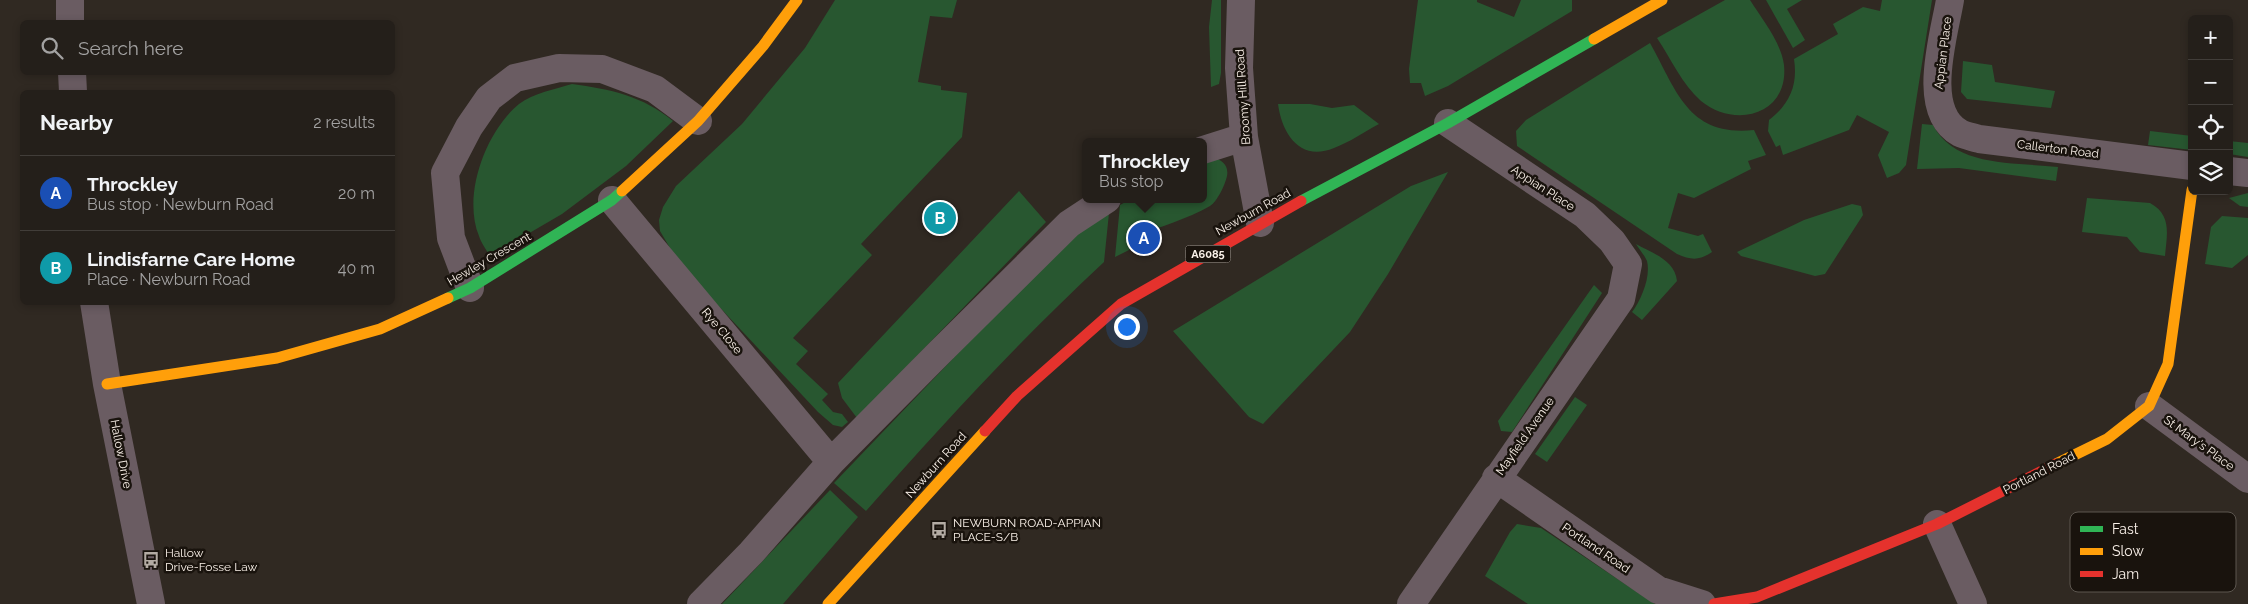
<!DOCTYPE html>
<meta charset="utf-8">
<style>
:root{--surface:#241f1a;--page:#302c27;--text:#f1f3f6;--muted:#a3a2a2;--line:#413d39;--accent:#b3aba3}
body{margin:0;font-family:Raleway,sans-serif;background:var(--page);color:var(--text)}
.controls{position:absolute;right:15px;top:15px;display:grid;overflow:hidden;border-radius:8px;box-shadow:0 2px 8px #0003}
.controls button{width:45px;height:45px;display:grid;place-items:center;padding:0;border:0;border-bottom:1px solid var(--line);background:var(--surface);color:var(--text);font:25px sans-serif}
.you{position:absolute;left:1126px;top:326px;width:18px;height:18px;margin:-12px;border:4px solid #fff;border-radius:50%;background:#1a73e8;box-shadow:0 0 0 8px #1a73e833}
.badge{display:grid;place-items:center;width:32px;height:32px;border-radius:50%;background:var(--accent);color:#fff;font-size:16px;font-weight:700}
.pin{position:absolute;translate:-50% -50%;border:2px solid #fff;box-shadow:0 1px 5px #0006}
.popup{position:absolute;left:1082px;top:138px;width:125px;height:65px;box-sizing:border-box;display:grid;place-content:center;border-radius:8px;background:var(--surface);filter:drop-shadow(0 1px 4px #0005);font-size:16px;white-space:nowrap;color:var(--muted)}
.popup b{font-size:19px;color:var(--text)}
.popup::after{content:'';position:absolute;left:50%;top:100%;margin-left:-10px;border:10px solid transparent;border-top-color:var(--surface)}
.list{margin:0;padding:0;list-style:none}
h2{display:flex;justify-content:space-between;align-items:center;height:65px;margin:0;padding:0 20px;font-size:21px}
h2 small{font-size:16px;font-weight:400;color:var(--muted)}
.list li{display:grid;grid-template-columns:32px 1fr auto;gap:15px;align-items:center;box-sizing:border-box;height:75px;padding:0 20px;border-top:1px solid var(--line)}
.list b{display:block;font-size:19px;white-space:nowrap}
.list p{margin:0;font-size:16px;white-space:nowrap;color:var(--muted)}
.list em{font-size:16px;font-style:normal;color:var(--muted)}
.icon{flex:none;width:28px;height:28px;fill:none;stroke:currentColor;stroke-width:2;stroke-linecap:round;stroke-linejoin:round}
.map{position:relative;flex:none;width:2248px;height:604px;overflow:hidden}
.search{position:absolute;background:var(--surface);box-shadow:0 2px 8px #0003;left:20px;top:20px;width:375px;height:55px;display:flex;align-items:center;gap:12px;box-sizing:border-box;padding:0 18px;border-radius:8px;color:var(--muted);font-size:19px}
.panel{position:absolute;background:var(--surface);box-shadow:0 2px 8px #0003;left:20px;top:90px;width:375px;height:215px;border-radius:8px}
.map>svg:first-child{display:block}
.green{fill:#285730}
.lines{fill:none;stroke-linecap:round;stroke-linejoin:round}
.street{stroke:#6a5c62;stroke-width:28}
.fast{stroke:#30b455;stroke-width:11}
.slow{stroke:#ff9f0a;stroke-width:11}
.jam{stroke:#e5322d;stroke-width:11}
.labels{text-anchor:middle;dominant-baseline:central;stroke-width:5;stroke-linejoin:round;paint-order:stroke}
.shield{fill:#19130d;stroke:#b6aea7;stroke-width:1}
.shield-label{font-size:11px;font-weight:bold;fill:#faf1e9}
.street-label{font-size:12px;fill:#faf1e9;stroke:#19130d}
.poi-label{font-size:12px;fill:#faf1e9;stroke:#19130d;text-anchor:start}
.key{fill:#19130d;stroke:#5c564f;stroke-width:1}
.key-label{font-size:14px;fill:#faf1e9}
</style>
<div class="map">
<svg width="2248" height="604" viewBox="0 0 2248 604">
<rect width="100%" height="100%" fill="#302922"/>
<path class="green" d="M835,0H957L952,18L930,16L918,82L941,86V90L967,93L962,137L861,244L872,255L793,338L808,351L796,364L828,394L822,400L833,412L842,414L848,422L842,427L833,425L818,412L680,265L660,231L659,220L663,207L676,186L742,124L805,48Z
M1212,0H1221V73L1219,84L1211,87L1209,27Z
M1418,0H1477V2L1514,17L1521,0H1572V11L1448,86L1425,96L1421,83H1410L1409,69Z
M1725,0H1750C1762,19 1781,42 1784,65C1789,115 1735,129 1701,101C1682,84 1671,59 1657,38Z
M1766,0H1802L1787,9L1805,40L1793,48Z
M1882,0H1932L1906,165L1899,173L1887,178L1878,155L1889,132L1857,115L1849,130L1783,155L1780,145L1776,147L1768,131L1769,120C1790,104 1798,85 1794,59L1838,34L1833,24L1863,7L1880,11Z
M1650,43C1677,91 1688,137 1754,130L1766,155L1748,161L1751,169L1694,198L1678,193L1668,228L1698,236L1703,234L1712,252C1699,261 1691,260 1677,254L1517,146L1516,131L1526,120Z
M1963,61L1992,65L1995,82L2055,91L2051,108L1967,99L1961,92Z
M572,84C610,89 643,96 673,121L626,166L562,214L490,256C486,249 481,243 479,236C462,195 486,131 519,104C533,93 556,89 572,84Z
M1278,104H1310L1332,108L1354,105L1379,124C1364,132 1350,142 1334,148C1300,162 1282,134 1278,104Z
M1922,124L1933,125C1955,168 2016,162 2058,167L2056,181L1959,168L1917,169Z
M2150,131L2192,136V150L2148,145Z
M2229,141L2248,143V157L2229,154Z
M1212,157C1222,160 1229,165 1227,176C1225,185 1217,202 1210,206C1187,219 1160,227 1136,236L1135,247L1115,257L1120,205L1131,199H1203V159Z
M1448,172L1388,274L1350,332L1263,424L1249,417L1173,331L1411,186Z
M1019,191L1046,222L857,418L842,398L838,383Z
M2248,193V207L2240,206L2229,198Z
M2087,198L2150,203C2172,215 2167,234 2165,256L2140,252L2127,237L2082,232Z
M1852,204L1861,206L1863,215L1825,274L1815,276L1741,256L1737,252L1804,220Z
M1109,213L1104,262C1019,341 943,424 866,511L834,483L1009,300L1081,231Z
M2222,216L2248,218V255L2232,268L2205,264L2211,227Z
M1636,244C1652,253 1675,260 1677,281L1642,320L1632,312C1641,300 1651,277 1647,261C1645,256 1639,249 1636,244Z
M1594,285L1602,293L1512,432L1501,431L1498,421Z
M1575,397L1587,405L1547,462L1535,454Z
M830,490L858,517L783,604H722Z
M1517,524L1541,528L1655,604H1528L1485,576L1510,532Z"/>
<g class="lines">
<path class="street" d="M70,0V22
M1241,0L1239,68L1244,137L1260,223
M1950,0C1944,36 1920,111 1960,133C1966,136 1973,137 1979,139L2192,166
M72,72L73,92
M1203,150L1244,137
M2229,171L2248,173
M612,200L831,462
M470,288L451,238L445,173L469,127L489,98L515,78L559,68L602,69L655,89L698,121
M94,302L107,384L151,604
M2149,406L2248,479
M1496,478L1658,590L1702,604
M1937,524L1973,604
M701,604L751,553L831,462L939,353L1069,224L1107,199
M1411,604L1621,299L1628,264L1612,241L1585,215L1448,123"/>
<path class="fast" d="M1301,201L1448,123L1594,39
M448,298L470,288L612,200L622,191"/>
<path class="slow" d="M1594,39L1662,0
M622,191L698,121L763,46L797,0
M107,384L277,358L380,329L448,298
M2056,464L2107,439L2149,406L2168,364L2192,190
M828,604L985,431"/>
<path class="jam" d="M985,431L1017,396L1121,304L1301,201
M1714,604L1757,597L1937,524L2056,464"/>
</g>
<defs>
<g id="bus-bare" transform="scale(1.35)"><path d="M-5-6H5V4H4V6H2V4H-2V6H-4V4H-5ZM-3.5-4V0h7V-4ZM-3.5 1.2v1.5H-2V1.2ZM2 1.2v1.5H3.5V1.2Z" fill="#b3aba3" stroke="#19130d" stroke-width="2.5" paint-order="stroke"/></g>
</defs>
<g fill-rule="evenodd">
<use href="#bus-bare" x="939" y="530"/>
<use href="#bus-bare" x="151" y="560"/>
</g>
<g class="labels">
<rect class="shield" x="1185.5" y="245.5" width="45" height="17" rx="4"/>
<g class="shield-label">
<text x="1208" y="254">A6085</text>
</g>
<g class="street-label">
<text transform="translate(1943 53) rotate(-83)">Appian Place</text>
<text transform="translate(1243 97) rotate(-94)">Broomy Hill Road</text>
<text transform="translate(2058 149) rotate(7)">Callerton Road</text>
<text transform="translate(1543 188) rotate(33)">Appian Place</text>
<text transform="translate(1253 212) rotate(-29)">Newburn Road</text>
<text transform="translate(489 259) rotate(-30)">Hewley Crescent</text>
<text transform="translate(722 331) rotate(50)">Rye Close</text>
<text transform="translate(1525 436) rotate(-55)">Mayfield Avenue</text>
<text transform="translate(2199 443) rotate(36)">St Mary's Place</text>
<text transform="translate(121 454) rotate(79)">Hallow Drive</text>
<text transform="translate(936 465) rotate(-48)">Newburn Road</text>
<text transform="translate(2039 473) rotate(-27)">Portland Road</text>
<text transform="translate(1596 548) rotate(34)">Portland Road</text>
</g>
<g class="poi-label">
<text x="953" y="523">NEWBURN ROAD-APPIAN<tspan x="953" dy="14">PLACE-S/B</tspan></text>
<text x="165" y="553">Hallow<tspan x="165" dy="14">Drive-Fosse Law</tspan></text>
</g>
</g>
<rect x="2070" y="512" width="166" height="80" rx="8" class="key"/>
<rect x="2080" y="526" width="23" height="6" fill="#30b455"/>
<rect x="2080" y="548" width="23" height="7" fill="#ff9f0a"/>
<rect x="2080" y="571" width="23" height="6" fill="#e5322d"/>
<g class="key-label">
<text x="2112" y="534">Fast</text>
<text x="2112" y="556">Slow</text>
<text x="2112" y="579">Jam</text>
</g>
</svg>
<div class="controls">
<button>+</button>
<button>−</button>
<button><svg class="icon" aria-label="locate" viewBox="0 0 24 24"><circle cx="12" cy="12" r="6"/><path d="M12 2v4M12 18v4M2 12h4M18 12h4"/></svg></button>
<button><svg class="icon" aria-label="layers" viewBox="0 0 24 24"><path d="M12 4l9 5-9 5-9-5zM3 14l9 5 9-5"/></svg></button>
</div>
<div class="you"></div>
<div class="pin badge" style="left:1144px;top:238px;background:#1a4fb4">A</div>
<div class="popup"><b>Throckley</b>Bus stop</div>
<div class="pin badge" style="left:940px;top:218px;background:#0f9aa8">B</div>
<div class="search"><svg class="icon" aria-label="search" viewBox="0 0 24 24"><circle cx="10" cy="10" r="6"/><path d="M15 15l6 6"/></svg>Search here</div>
<section class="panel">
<h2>Nearby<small>2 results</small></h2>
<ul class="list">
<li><span class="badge" style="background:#1a4fb4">A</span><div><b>Throckley</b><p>Bus stop · Newburn Road</p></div><em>20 m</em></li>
<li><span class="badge" style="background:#0f9aa8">B</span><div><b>Lindisfarne Care Home</b><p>Place · Newburn Road</p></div><em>40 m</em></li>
</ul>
</section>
</div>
